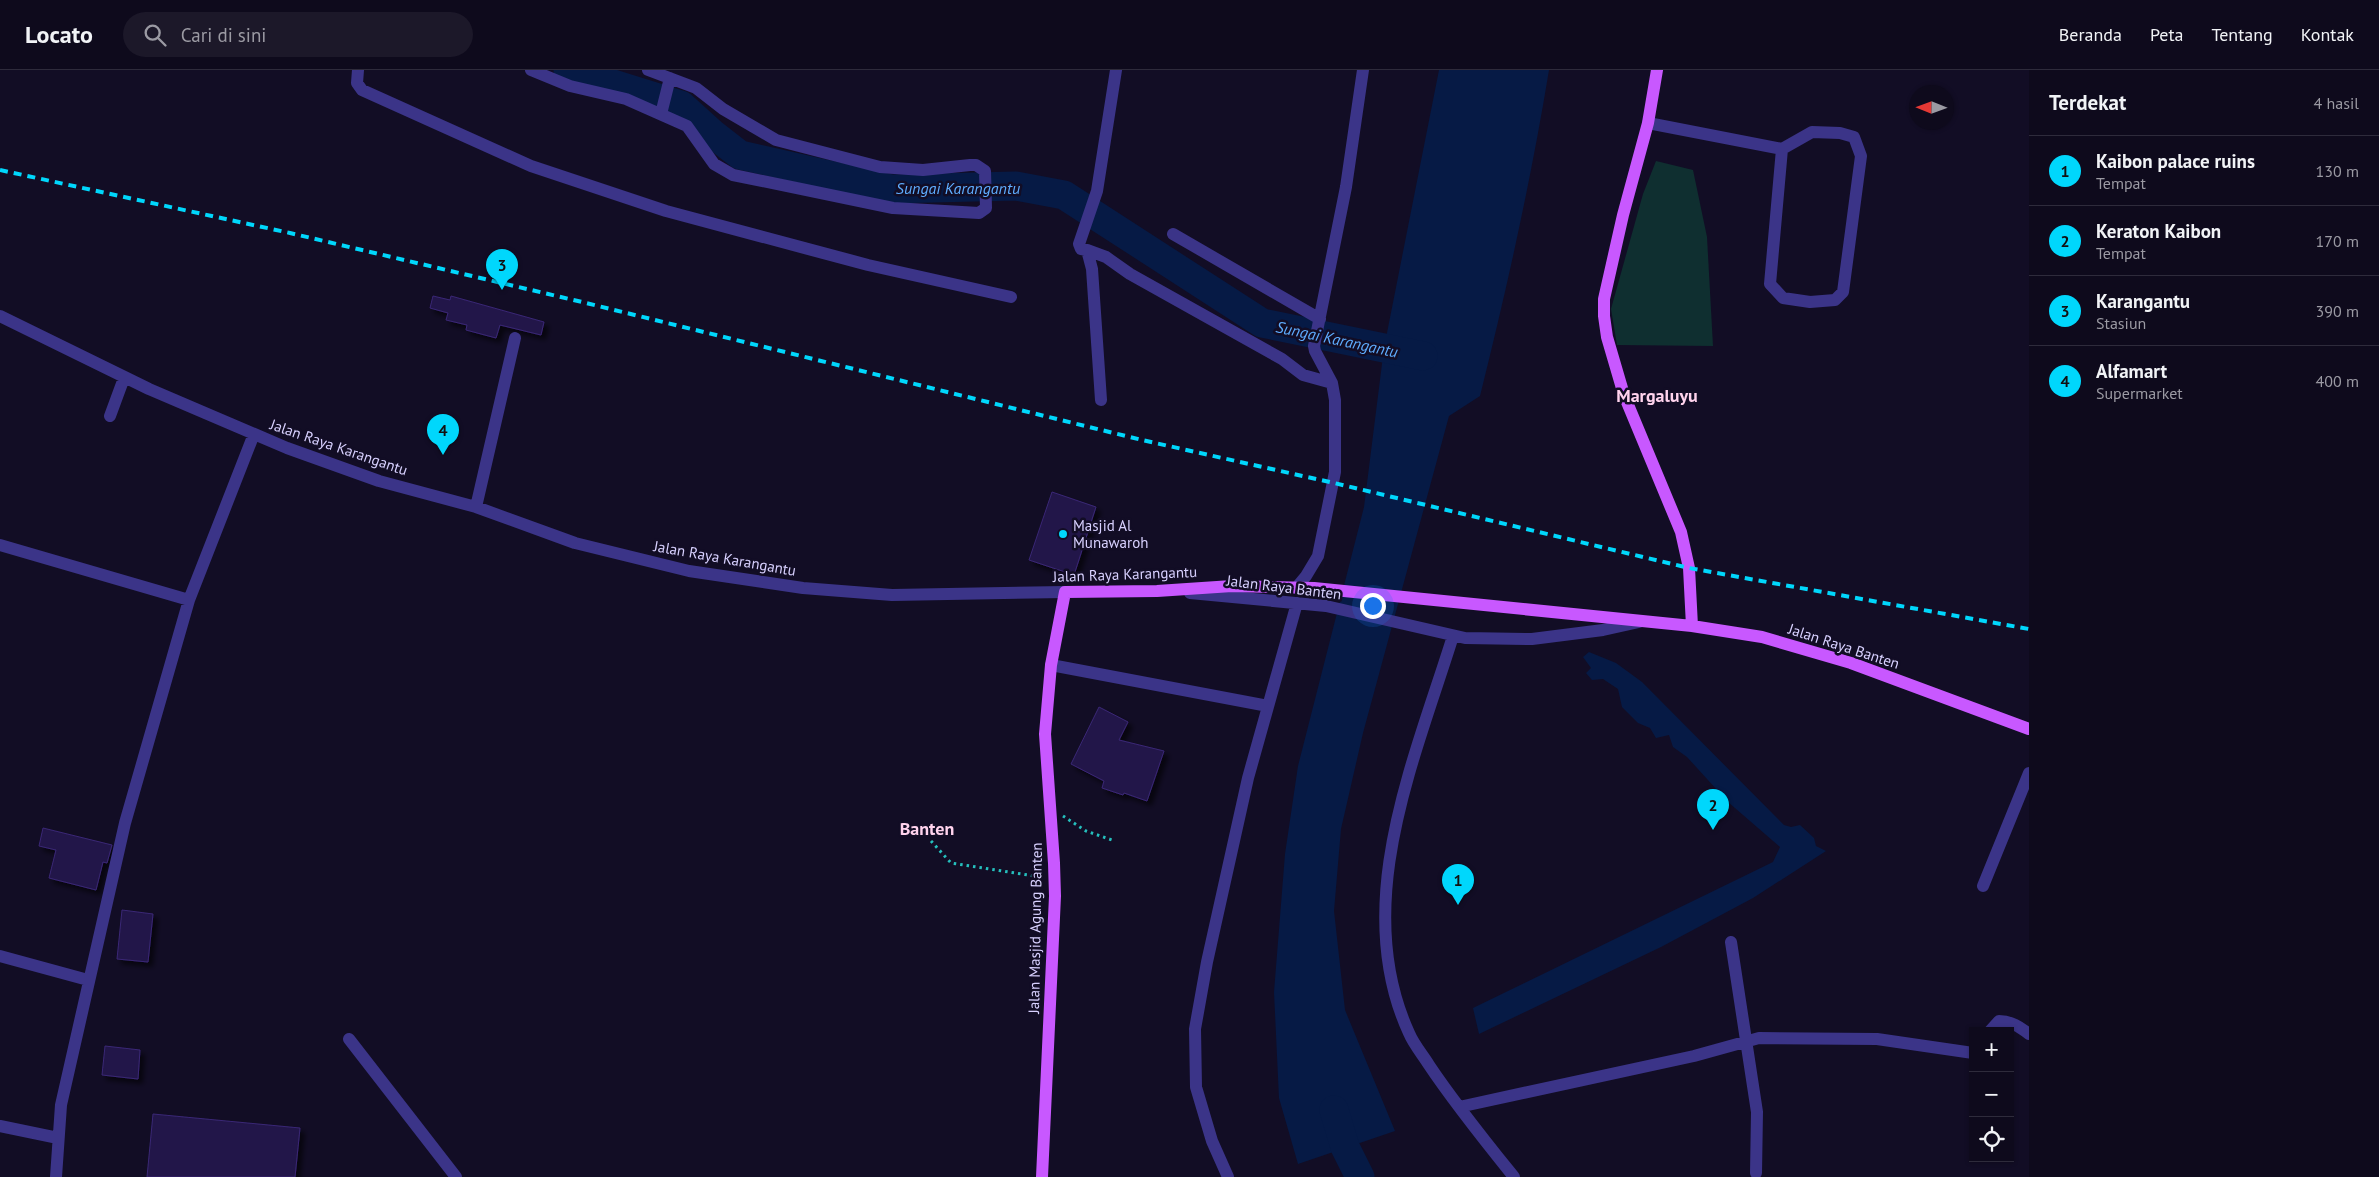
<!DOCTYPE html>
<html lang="id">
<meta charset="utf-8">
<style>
:root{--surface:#0e0a1c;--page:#1c1829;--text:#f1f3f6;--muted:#9b9aa3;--line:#2e2b3b;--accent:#00d7fc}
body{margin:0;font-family:"PT Sans",sans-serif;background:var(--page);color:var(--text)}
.controls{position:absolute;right:15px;bottom:15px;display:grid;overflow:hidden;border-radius:0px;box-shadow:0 1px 4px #0004}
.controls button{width:45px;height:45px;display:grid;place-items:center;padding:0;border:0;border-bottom:1px solid var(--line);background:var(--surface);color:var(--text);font:25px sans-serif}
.compass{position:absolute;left:1909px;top:15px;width:45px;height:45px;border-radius:50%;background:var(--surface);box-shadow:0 1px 4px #0004;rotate:271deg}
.you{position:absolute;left:1372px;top:535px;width:18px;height:18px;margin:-12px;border:4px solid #fff;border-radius:50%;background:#1a73e8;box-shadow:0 0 0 8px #1a73e833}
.badge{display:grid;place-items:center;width:32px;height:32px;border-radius:50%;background:var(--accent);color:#111;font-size:16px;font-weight:700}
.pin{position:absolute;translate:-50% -41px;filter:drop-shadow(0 1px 2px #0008)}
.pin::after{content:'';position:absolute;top:26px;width:18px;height:15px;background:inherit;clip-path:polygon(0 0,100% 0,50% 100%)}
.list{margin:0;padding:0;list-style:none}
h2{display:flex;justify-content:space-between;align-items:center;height:65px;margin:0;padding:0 20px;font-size:21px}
h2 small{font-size:16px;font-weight:400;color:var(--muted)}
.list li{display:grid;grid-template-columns:32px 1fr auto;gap:15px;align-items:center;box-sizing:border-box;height:70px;padding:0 20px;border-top:1px solid var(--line)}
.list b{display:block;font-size:19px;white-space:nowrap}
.list p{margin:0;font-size:16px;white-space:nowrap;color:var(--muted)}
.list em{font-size:16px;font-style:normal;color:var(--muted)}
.icon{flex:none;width:28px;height:28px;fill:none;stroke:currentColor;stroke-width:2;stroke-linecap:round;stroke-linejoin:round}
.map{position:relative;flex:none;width:2029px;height:1107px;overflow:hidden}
header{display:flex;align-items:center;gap:30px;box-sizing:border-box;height:70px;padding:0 25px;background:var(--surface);border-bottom:1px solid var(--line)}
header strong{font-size:24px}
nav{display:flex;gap:28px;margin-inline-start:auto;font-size:18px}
.search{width:350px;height:45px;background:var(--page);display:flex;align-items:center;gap:12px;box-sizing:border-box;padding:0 18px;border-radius:28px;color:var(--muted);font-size:19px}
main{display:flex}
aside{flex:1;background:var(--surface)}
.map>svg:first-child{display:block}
.green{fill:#0f2f30}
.water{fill:#061a45}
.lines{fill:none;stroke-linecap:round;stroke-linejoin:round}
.river{stroke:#061a45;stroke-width:29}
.building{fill:#231748;stroke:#3a2776;filter:url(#shadow)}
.path{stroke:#25bfbd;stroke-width:3;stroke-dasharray:2.5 4;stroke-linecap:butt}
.minor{stroke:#3b3488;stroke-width:12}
.major{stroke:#c858ff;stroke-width:12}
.rail{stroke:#00d7fc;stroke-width:4;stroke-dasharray:8 6;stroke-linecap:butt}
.poi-dot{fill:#00d7fc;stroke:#120d25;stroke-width:2}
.labels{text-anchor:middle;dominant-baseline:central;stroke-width:5;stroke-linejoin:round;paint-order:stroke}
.street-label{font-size:15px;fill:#d8d1ff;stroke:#120d25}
.poi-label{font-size:15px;fill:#d8d1ff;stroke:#120d25;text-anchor:start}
.water-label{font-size:16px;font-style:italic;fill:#5fadff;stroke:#120d25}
.quarter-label{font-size:18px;font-weight:bold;fill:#ffd3ed;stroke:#120d25}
</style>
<header>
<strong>Locato</strong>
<div class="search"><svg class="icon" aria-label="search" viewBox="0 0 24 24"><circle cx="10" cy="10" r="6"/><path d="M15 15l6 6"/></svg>Cari di sini</div>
<nav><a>Beranda</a><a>Peta</a><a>Tentang</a><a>Kontak</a></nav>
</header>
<main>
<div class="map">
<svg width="2029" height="1107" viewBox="0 0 2029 1107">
<defs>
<filter id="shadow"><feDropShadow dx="4.5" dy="4.5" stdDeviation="2.5" flood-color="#0009"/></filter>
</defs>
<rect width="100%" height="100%" fill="#120d25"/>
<path class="green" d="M1656,91L1693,100L1707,167L1713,276L1617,275L1611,239L1643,124Z"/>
<path class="water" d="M1439,0H1549C1531,110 1507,218 1480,326L1449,346L1363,663L1341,759L1334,841L1345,940L1395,1061L1298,1094L1279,1028L1274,922L1285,784L1298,696L1364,437L1384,278Z
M1589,582L1616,593L1642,612L1784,755L1791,757L1800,755L1814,768L1816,776L1826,781L1753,828L1661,877L1479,964L1473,938L1773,792L1780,777L1728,732L1687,687L1673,677L1669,665L1656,668L1650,658L1638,653L1622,637L1618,619L1603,609L1592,610L1586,603L1591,598L1583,587Z"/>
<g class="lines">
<path class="river" d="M568,0L681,35L713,64L740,85L891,119L1016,116L1064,125L1262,253L1423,286
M1334,1040L1345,1077L1360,1107"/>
</g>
<path class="building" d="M433,226L450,230L451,226L544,252L541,265L500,255L496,268L466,260L467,255L446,250L448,243L430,238Z
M1052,422L1096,437L1074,505L1029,490Z
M1099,637L1128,652L1119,670L1164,681L1147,731L1124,723L1123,725L1102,718L1104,711L1071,694Z
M43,758L112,775L107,793L103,792L96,820L49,808L56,780L39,776Z
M122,840L153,844L148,892L117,889Z
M105,976L140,980L138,1009L102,1005Z
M153,1044L300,1058L295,1107H147Z"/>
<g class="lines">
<path class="path" d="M1063,746L1086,761L1112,770
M931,771L951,793L1041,807"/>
<path class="minor" d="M358,0L357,13L362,20L531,96L666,141L868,195L1011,227
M531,0L570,16L626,29L687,56L714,94L733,105L893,138L979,143L986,138L985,101L976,95H970L923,100L880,97L776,70L723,39L696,18L648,0
M661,44L670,8
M1648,53L1782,79L1812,62L1840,63L1854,67L1861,86L1843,222L1835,230L1810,232L1783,228L1770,214L1782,79
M1173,164L1320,249
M1087,180L1106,187L1130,204L1282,289L1303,305L1332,313
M0,246L149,319L287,378L379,411L476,437L575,473L689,501L803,518L892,525L1065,522
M1101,330L1092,199L1087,180L1081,179L1079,174L1097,121L1116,0
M110,346L124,308
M476,437L515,268
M0,475L189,530
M1296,518L1306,506L1318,486L1335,402V330L1332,313L1315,281L1314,276L1346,117L1363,0
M1190,523L1326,536L1465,568L1532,569L1603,560L1639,552
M1453,566C1414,691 1350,835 1409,963C1414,975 1423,985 1429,995C1455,1034 1485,1071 1514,1107
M1051,595L1268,636
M1983,816L2029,703
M1731,872L1757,1042L1756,1103
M0,886L88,910
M1990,961L1999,951C2011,951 2020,957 2029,964
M349,969L456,1107
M1459,1037L1694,986L1759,968L1877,969L1973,983
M0,1056L58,1068
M56,1107L61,1035L125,753L189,530L254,364
M1228,1107L1212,1071L1196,1017L1195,959L1207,892L1248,708L1297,533"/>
<path class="major" d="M1657,0L1648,53L1623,145L1604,229V246L1607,267L1624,325L1681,462L1689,498L1692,556
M1042,1107L1055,826L1054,793L1045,664L1051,595L1065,522L1157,521L1232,516L1314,518L1692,556L1762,567L1851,593L2029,659"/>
<path class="rail" d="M0,100L290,163L582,232L1142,370L1334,413L1689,498L2029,559"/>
</g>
<circle class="poi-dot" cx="1063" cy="464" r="5"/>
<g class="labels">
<g class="street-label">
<text transform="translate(339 377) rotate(19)">Jalan Raya Karangantu</text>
<text transform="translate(725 488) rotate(10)">Jalan Raya Karangantu</text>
<text transform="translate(1125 504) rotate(-2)">Jalan Raya Karangantu</text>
<text transform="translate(1284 517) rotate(7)">Jalan Raya Banten</text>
<text transform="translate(1844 576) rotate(18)">Jalan Raya Banten</text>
<text transform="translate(1035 858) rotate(-89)">Jalan Masjid Agung Banten</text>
</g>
<g class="poi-label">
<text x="1073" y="455">Masjid Al<tspan x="1073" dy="17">Munawaroh</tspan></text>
</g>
<g class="water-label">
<text x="958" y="118">Sungai Karangantu</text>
<text transform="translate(1337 269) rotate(12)">Sungai Karangantu</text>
</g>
<g class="quarter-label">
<text x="1657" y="325">Margaluyu</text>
<text x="927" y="758">Banten</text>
</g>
</g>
</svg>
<div class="controls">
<button>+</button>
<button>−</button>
<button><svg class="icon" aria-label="locate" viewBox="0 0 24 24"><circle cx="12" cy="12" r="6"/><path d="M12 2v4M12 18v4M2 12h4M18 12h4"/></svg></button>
</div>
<svg class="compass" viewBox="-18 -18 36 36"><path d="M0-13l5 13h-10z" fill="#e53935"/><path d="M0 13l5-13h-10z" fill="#9b9aa3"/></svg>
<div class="you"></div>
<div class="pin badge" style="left:1458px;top:835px">1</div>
<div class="pin badge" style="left:1713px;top:760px">2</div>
<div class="pin badge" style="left:502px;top:220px">3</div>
<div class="pin badge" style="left:443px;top:385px">4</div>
</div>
<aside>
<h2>Terdekat<small>4 hasil</small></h2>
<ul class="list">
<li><span class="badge">1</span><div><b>Kaibon palace ruins</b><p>Tempat</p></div><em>130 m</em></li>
<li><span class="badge">2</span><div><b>Keraton Kaibon</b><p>Tempat</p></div><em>170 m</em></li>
<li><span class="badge">3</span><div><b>Karangantu</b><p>Stasiun</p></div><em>390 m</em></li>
<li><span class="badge">4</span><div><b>Alfamart</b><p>Supermarket</p></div><em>400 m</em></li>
</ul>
</aside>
</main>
